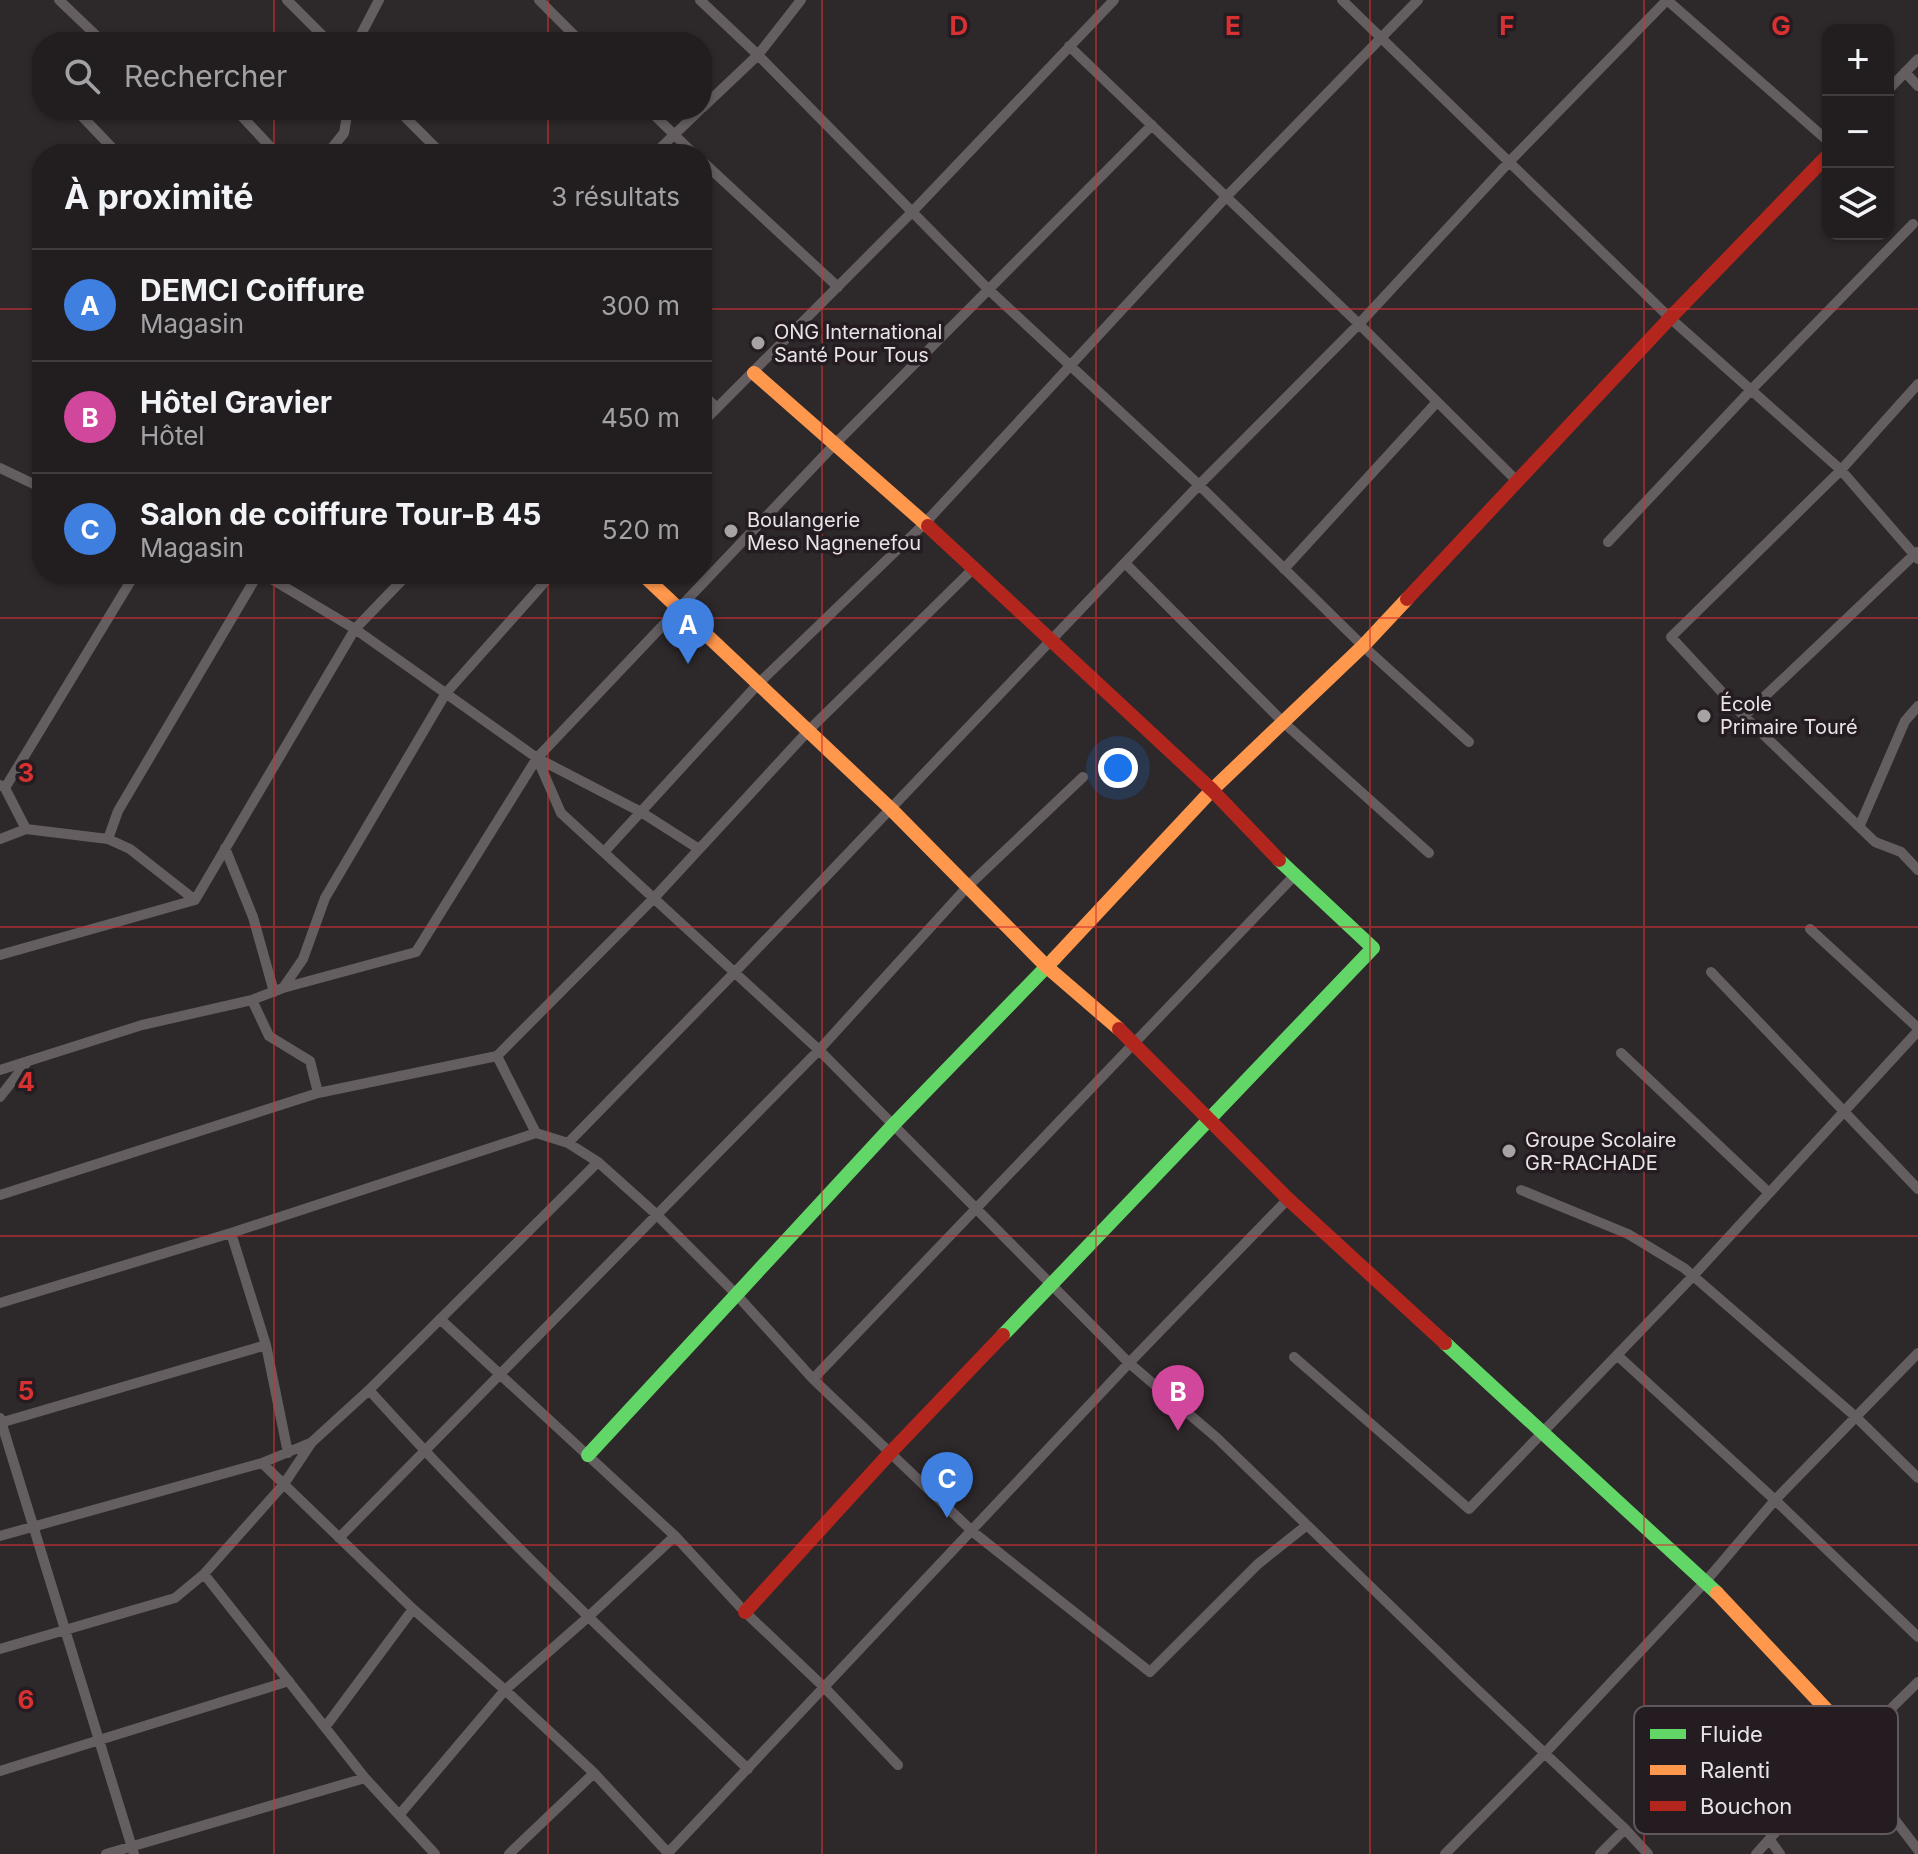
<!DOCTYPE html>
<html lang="fr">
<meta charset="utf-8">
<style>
:root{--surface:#221e20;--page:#2a2729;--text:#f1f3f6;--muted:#a2a2a5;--line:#3f3c3e;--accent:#a7a2a4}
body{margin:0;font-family:Inter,sans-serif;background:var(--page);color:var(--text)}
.controls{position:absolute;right:24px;top:24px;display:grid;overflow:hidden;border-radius:16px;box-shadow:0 2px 6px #0004}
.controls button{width:72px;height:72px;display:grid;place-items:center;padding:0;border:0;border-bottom:2px solid var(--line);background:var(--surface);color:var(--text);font:40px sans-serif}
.you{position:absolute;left:1118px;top:768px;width:28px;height:28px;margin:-20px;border:6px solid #fff;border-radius:50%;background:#1a73e8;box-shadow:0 0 0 12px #1a73e833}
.badge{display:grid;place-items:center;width:52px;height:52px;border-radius:50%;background:var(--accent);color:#fff;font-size:26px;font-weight:700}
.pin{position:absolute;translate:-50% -66px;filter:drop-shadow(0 2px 4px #0008)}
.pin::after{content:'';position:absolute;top:42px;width:28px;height:24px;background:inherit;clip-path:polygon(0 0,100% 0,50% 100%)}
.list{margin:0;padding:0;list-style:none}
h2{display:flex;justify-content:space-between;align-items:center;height:104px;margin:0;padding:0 32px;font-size:34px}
h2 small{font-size:26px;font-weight:400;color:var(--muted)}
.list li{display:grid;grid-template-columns:52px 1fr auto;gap:24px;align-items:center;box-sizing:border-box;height:112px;padding:0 32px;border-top:2px solid var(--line)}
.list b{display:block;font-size:30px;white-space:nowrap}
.list p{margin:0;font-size:26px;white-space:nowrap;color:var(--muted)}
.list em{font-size:26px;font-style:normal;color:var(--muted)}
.icon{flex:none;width:44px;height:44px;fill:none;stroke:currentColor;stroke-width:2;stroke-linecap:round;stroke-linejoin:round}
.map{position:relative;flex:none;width:1918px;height:1854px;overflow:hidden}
.search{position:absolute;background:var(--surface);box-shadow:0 2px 6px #0004;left:32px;top:32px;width:680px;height:88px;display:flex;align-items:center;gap:20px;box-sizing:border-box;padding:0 28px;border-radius:32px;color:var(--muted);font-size:30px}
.panel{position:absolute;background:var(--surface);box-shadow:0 2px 6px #0004;left:32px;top:144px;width:680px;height:440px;border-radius:32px}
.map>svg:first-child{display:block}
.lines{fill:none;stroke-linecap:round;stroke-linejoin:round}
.street{stroke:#645e61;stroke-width:10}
.fast{stroke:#63d668;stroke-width:14}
.slow{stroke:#ff974d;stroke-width:14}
.jam{stroke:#b3261e;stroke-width:14}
.grid{fill:none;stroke:#d73132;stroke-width:2;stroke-opacity:0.55}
.poi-dot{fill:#a7a2a4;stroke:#251c21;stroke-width:3}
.labels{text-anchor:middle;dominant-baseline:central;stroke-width:7;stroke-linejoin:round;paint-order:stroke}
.poi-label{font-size:20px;fill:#e9e3e6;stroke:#251c21;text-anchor:start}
.key{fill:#251c21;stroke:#60585c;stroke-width:2}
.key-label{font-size:22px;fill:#e9e3e6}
.grid-label{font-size:26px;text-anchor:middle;font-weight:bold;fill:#d73132;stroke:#251c21;stroke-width:7;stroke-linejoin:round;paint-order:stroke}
</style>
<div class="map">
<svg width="1918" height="1854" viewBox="0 0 1918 1854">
<rect width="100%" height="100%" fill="#2d282a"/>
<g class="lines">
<path class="street" d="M59,0L103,42
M287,0L329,42
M539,0L581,42
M700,0L758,55L989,290L1199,485L1363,646L1469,742
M1342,0L1670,318L1841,470L1918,559
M1667,0L1828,141
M357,42L379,0
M1069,46L1359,324L1517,481
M1905,72L1918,86
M1888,90L1918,59
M702,108L758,55L801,0
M76,110L118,154
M236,110L277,154
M398,110L442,154
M649,110L694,154
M327,154L344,133L348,110
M654,154L700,110
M702,161L838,287
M1918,384L1841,470L1671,637L1744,716L1875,842L1901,852L1918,870
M702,394L717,408
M702,423L913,211L1114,0
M0,468L42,488
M1608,542L1751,390L1913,224
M1125,563L1283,722L1429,853
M1284,569L1437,402
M263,574L355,629L537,758L641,812L699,849
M1744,716L1917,552
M537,758L561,813L819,1050L1129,1363L1217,1438L1466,1679L1625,1829L1648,1854
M0,785L5,788L26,829L108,839L130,849L195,900
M5,788L135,574
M1860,825L1905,721L1918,706
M0,839L26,829
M108,839L118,811L258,574
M225,848L253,917L274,992
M604,852L759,683L925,523L1226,197L1418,0
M1810,929L1918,1028
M0,955L195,900L355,629L408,574
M1711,972L1918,1189
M283,988L303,959L325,898L446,693L552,574
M252,1000L269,1036L310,1061L318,1093
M1621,1053L1769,1193
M497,1056L536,1133L568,1143L598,1162L656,1214L735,1293L813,1379L973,1532L1150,1672L1258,1564L1307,1525
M0,1070L142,1025L252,1000L283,988L416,952L537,758L835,444L1152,125
M0,1097L28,1061
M568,1143L735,972L1199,485L1359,324L1509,162L1667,0
M1521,1190L1628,1234L1684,1268L1856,1417L1918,1478
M0,1195L318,1093L497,1056L654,898L809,730L975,567
M231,1233L266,1345L288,1453
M0,1303L231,1233L536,1133
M440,1319L675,1536L745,1612L825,1688L898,1765
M1617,1355L1775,1500L1918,1637
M1294,1357L1469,1509L1693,1276L1918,1031
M813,1379L1294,876
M369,1390C489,1523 617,1646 748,1769
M0,1418L134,1854
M0,1423L266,1345
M262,1463L413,1609L505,1690L594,1773L669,1854
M0,1536L262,1463L310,1443
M339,1538L819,1050L968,886L1083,777
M204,1574L365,1778L435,1854
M0,1649L175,1598L204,1574L284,1484L312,1442L369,1390L598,1162
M326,1726L413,1609
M1846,1756L1918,1850
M0,1771L289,1681
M400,1814L505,1690L587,1618L675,1536
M1770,1840L1780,1854
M106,1854L365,1778
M509,1854L594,1773
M667,1854L1129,1363L1288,1199
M1445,1854L1545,1753L1706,1581L1775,1500L1918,1353
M1600,1854L1625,1829
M1756,1854L1857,1742L1918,1682"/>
<path class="fast" d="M1003,1335L1373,948L1279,860
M1445,1343L1717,1593
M588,1455L894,1124L1054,959"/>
<path class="slow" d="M754,373L928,526
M642,574L891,809L1047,967L1119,1029
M1054,959L1212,790L1363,646L1407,599
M1717,1593L1857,1742"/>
<path class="jam" d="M928,526L1212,790L1279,860
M1407,599L1670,318L1828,155
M1119,1029L1288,1199L1445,1343
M745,1612L890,1453L1003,1335"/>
</g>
<path class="grid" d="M274,0V42M548,0V42M822,0V1854M1096,0V1854M1370,0V1854M1644,0V1854M274,110V154M548,110V154M0,309H42M702,309H1918M274,574V1854M548,574V1854M0,618H1918M0,927H1918M0,1236H1918M0,1545H1918"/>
<g class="poi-dot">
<circle cx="758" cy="343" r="8"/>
<circle cx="731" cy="531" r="8"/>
<circle cx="1704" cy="716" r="8"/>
<circle cx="1509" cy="1151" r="8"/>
</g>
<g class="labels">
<g class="poi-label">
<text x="774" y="332">ONG International<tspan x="774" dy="23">Santé Pour Tous</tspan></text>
<text x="747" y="520">Boulangerie<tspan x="747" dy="23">Meso Nagnenefou</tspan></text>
<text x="1720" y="704">École<tspan x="1720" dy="23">Primaire Touré</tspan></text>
<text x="1525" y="1140">Groupe Scolaire<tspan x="1525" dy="23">GR-RACHADE</tspan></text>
</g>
</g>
<rect x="1634" y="1706" width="264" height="128" rx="12" class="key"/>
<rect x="1650" y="1729" width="36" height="10" fill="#63d668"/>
<rect x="1650" y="1765" width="36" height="10" fill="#ff974d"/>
<rect x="1650" y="1801" width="36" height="10" fill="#b3261e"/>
<g class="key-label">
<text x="1700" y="1742">Fluide</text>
<text x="1700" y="1778">Ralenti</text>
<text x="1700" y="1814">Bouchon</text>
</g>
<g class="grid-label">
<text x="959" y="35">D</text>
<text x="1233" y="35">E</text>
<text x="1507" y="35">F</text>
<text x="1781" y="35">G</text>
<text x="26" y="782">3</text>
<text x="26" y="1091">4</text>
<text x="26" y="1400">5</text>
<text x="26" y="1709">6</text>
</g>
</svg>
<div class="controls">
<button>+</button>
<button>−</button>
<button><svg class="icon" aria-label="layers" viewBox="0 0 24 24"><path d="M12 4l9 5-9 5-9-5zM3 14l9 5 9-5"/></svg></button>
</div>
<div class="you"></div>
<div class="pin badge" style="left:688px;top:664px;background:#3f7fe0">A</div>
<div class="pin badge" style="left:1178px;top:1431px;background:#d1479c">B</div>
<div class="pin badge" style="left:947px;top:1518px;background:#3f7fe0">C</div>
<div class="search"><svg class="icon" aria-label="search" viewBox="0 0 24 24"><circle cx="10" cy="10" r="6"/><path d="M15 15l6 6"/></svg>Rechercher</div>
<section class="panel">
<h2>À proximité<small>3 résultats</small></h2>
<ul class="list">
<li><span class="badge" style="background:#3f7fe0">A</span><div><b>DEMCI Coiffure</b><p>Magasin</p></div><em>300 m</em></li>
<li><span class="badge" style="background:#d1479c">B</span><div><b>Hôtel Gravier</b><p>Hôtel</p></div><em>450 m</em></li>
<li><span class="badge" style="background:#3f7fe0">C</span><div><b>Salon de coiffure Tour-B 45</b><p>Magasin</p></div><em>520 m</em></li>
</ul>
</section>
</div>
